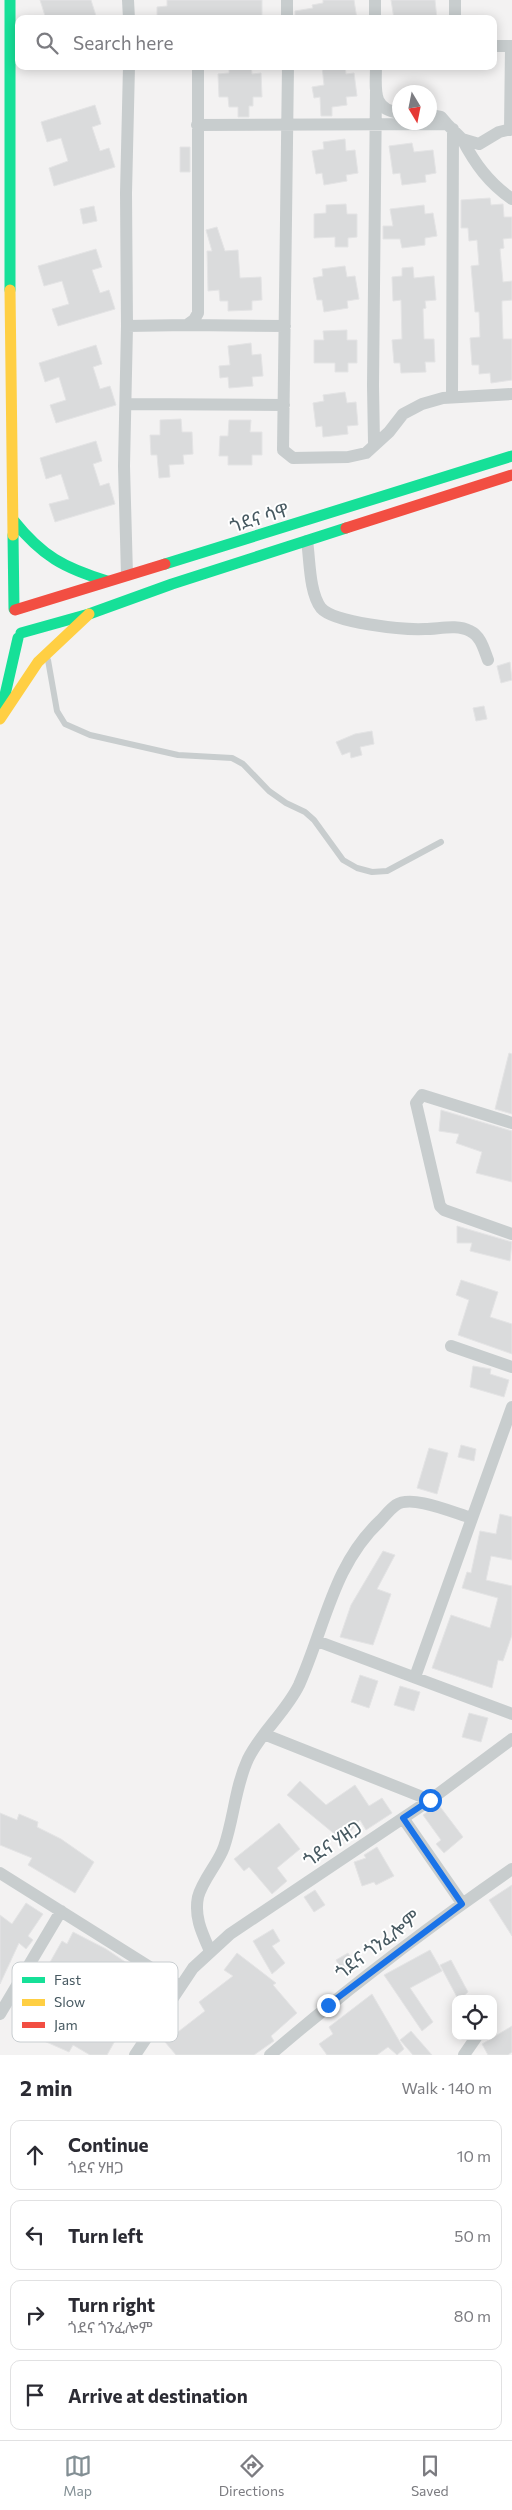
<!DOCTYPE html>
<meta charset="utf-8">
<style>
:root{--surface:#fff;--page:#f2f2f3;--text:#2b2b33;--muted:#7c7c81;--line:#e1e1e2;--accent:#838f94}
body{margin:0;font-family:Commissioner,"Noto Sans Ethiopic",sans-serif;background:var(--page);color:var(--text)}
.controls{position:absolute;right:15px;bottom:15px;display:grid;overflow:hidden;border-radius:10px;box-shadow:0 2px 12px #0003}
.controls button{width:45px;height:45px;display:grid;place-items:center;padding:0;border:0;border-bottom:1px solid var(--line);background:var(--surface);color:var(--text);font:25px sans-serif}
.compass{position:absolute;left:392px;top:85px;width:45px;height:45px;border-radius:50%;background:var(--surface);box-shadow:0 2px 12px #0003;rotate:170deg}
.stop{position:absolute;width:15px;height:15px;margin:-11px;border:4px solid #1a73e8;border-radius:50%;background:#fff}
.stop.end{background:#1a73e8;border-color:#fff;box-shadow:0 1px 5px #0008}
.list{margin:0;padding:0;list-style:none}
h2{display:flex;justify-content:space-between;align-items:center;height:65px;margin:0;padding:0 20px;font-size:21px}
h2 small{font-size:16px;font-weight:400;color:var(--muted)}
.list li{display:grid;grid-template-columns:32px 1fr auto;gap:15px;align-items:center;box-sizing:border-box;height:70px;margin:0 10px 10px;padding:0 10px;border:1px solid var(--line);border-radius:10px}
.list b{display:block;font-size:19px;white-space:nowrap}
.list p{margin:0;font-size:16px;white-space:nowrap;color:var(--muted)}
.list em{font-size:16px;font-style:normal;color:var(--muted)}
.icon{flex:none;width:28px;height:28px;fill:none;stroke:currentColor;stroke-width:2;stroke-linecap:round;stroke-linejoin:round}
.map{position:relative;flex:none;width:512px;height:2055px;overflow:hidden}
.search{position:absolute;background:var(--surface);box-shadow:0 2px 12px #0003;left:15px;right:15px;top:15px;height:55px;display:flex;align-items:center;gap:12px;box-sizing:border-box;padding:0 18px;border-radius:10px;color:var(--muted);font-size:19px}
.sheet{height:385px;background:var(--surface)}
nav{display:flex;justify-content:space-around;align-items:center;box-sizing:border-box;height:70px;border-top:1px solid var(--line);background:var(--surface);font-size:14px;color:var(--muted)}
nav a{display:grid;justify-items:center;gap:2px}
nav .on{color:var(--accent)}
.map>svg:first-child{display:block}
.building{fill:#dadbdc;stroke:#e4e4e5}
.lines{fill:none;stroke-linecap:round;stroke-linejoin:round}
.lane{stroke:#c8cdce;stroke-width:6}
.street{stroke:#c8cdce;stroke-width:12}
.fast{stroke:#16e098;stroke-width:11}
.slow{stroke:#ffcf43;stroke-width:11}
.jam{stroke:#f24e42;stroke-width:11}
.route{stroke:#1a73e8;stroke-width:6}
.labels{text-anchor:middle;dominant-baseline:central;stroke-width:4;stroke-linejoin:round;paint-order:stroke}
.street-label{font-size:19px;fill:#475961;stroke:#fff}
.key{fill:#fff;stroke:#c8cdd0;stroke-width:1}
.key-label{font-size:14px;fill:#475961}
</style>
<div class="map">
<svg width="512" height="2055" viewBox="0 0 512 2055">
<rect width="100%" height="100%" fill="#f3f2f2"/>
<path class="building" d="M40,0H91L97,19H62L61,16L46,19Z
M167,0H262V19H157V7L167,6Z
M323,0H354L357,19H295V11L313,8L312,5L323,3Z
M391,0H435L437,19H394Z
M229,66H251L252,74L261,73L262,97H253V106H249V117H238V107H229L228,97H219L218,74L229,73Z
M322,66H345L346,74L354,73L357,96L346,97L347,105L332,107V116H321L320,97L314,98L312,87L324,85Z
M95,105L101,124L92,127L100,151L109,148L115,167L54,186L49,168L68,161L61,138L47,142L41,122Z
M345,139L346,151L355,150L358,173L346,175L347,181L324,185L322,173L316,174L312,151L324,149L323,142Z
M412,143L414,152L433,150L436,173L425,175L426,182L402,185L400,173L393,174L389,146Z
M180,147H190V172H180Z
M490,198L491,205L503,204L504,217H512V238L503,239L504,248L500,249L503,282L512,281V300L502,301V310L503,339H512V380L491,383L490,373L479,374V365H472L470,338L480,337L479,312H475L471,266L479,265L477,240L469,241L468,228H461V200Z
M346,204L347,214H357V237L348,238V247H335V237L314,238V214L326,213V205Z
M424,205L425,214L433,213L437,236L425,238V245L402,248L400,239H383V226H393L390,209Z
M94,206L97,221L83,224L80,209Z
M217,227L225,251L238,250L240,278L261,277L262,300L252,301V310L228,311V301H220L219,290L208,291L207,251H212L206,230Z
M96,249L102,267L92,270L100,293L109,290L115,309L58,326L52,309L69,304L62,281L44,286L38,266Z
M345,266L347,277L355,276L359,299L347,301L348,308L324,312L322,300H317L313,278L323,276L322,269Z
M413,267L414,278L434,276L436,300L425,301L426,308L423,309L424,339H434L435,362H425L426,372L401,373L400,363H394L392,340L402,339L401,300L393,301L392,277L402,276V268Z
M347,330V340H357V363H348V372H335V363H314V340H324L323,331Z
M251,343L252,355L261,354L263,376L252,377L253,386L229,388L228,377L220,378L219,366L230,365L228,346Z
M96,345L102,364L93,367L100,389L110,386L116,405L56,423L50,405L66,400L59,377L45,382L39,363Z
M345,392L347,403L356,402L358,425L347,426L348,434L323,437L322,426L316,427L313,403L324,401L323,395Z
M181,419L182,432H192L193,454L183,455L184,464L169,465L170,477L159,478L157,455H151L150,435H160V420Z
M229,420H251L250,432H262V455H252V465H228V456H219L220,436H228Z
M96,441L102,461L93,464L100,486L109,483L115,504L55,522L49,504L69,499L61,474L46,479L40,458Z
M510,662L512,680L501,683L497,666Z
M484,706L487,719L476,721L473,708Z
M372,731L374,744L360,747L362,755L351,758L350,752L342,755L336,742L355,734Z
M509,1053L512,1054V1114L495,1109Z
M441,1110L512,1131V1182L476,1173L482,1152L456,1143L459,1134L439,1131Z
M457,1226L512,1242L510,1261L470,1251L472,1243H457Z
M461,1280L498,1292L490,1317L512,1324V1354L458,1335L469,1300L456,1295Z
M473,1366L491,1369L490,1374L509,1380L504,1397L470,1387Z
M461,1445L476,1449L474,1461L458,1457Z
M429,1448L448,1453L437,1494L417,1488Z
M500,1514L512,1517V1560L491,1556L486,1580L512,1586V1635L503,1661L498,1660L492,1688L432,1668L451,1615L490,1628L498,1598L462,1588L467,1572L471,1573L480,1531L496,1534Z
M383,1551L395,1555L377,1589L391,1594L373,1645L340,1637L351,1605Z
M360,1675L378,1681L369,1708L351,1702Z
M400,1686L420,1692L414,1711L394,1705Z
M469,1713L488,1718L481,1742L462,1737Z
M300,1781L326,1805L355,1785L369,1806L382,1798L392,1813L366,1830L360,1820L343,1841L287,1795Z
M438,1804L463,1837L444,1853L436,1844L441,1840L423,1815Z
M0,1813L17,1820L19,1814L38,1822L37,1827L61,1839L94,1862L75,1893L28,1865L32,1858L0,1845Z
M279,1823L300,1849L277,1868L287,1881L272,1894L249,1867L244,1871L234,1859Z
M377,1847L394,1876L376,1885L374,1882L362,1886L354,1862L366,1858L364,1855Z
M512,1885V1936L489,1900Z
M315,1890L325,1905L314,1912L304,1897Z
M26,1903L43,1914L28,1936L33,1940L26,1949L19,1943L0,1984V1915L12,1924Z
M273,1929L280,1941L272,1946L285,1963L272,1974L253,1941Z
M73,1932L106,1949L152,1980L133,2009L117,1999L105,2032L116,2039L107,2055H90L73,2045L69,2052L19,2030L30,2006L37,2010L62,1971L49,1964L62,1941L67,1944Z
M430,1950L442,1971L410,1988L433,2022L422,2031L384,1975Z
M237,1953L276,1983L273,1985L297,2013L271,2036L274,2041L254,2055H176L165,2042L205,2011L199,2002L233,1976L224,1970Z
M348,1953L355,1965L342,1971L336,1960Z
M451,1960L468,1992L460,1999H458L440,1965Z
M372,1994L404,2049L397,2055L388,2047L377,2055H327L319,2044L333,2034L329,2027Z
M512,2026V2052L508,2055H488L482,2044Z
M411,2031L432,2055H413L400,2040Z"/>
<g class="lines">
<path class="lane" d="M48,660L57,711L65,724L90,735L178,755L232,758L243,764L269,791L286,803L305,812L314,820L343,860L357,868L372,872L387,871L441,842"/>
<path class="street" d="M128,0L129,19
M287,0V19
M375,0V19
M455,19V0
M493,46H512
M288,66L283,450L293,458L348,457L366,453L389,432L403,414L422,404L443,398L512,394
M376,66C376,89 371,110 400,113
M430,115L441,117L447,124
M197,125L447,124L462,139L479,144L499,132L512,129
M510,130L511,46
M462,139C475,164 489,183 512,199
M187,325L285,326
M127,326L187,325L194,320L198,313V66
M452,397L453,129
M126,404L284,405
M374,443L373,386L376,89
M307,541C310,560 309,592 321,608C334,623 404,630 425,629C439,629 457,624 470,631C481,636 484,650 488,660
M127,575L124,466L127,326L126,193L129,66
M512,1123L422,1095L416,1103L440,1206L444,1210L512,1234
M451,1346L512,1367
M317,1641L512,1714
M415,1677L512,1407
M266,1735L430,1800
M403,1818L462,1903
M0,1873L180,1986
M210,1951C202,1933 194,1917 198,1897C203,1879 218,1864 224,1847C234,1818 235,1787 248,1759C261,1732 286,1712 299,1685C325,1627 333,1565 380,1521C385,1516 390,1509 396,1505C412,1494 454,1513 472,1518
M0,2014L61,1911
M135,2055L193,1968L230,1934L430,1800L512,1739
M270,2055C347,1989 428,1927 512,1869
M464,2055L477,2036"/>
<path class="fast" d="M10,0V290
M14,521C42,556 64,568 107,581
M13,535L14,609
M165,564L512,456
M21,633L89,614L172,584L346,528
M2,708L18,638"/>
<path class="slow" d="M10,290L13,535
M0,719L38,662L89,614"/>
<path class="jam" d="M346,528L512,475
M15,610L165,564"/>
</g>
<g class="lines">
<path class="route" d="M328,2005L462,1904L403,1818L430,1800"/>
</g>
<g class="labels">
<g class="street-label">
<text transform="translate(259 517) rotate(-17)">ጎደና ሳዋ</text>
<text transform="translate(332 1843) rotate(-34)">ጎደና ሃዘጋ</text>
<text transform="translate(377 1944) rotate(-37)">ጎደና ጎንፈሎም</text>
</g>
</g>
<rect x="12" y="1962" width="166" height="80" rx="8" class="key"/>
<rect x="22" y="1977" width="23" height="6" fill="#16e098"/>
<rect x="22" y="1999" width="23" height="7" fill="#ffcf43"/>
<rect x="22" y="2022" width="23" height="6" fill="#f24e42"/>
<g class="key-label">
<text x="54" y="1985">Fast</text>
<text x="54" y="2007">Slow</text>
<text x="54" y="2030">Jam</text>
</g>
</svg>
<div class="controls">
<button><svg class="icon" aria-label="locate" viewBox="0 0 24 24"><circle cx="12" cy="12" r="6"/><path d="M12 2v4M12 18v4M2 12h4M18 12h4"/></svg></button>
</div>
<svg class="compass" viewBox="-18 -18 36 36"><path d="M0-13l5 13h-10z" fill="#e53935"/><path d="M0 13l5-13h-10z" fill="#7c7c81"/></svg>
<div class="stop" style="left:430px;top:1800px"></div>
<div class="stop end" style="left:328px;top:2005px"></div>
<div class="search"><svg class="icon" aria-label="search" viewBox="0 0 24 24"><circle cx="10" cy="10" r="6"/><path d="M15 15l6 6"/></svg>Search here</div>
</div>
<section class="sheet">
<h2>2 min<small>Walk · 140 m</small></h2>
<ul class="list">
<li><svg class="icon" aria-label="ahead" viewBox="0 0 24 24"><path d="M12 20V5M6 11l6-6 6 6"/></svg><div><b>Continue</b><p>ጎደና ሃዘጋ</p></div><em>10 m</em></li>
<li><svg class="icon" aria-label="left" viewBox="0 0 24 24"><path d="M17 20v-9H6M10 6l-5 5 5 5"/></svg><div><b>Turn left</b></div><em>50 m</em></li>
<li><svg class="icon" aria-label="right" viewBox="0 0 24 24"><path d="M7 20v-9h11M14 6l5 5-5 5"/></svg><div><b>Turn right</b><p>ጎደና ጎንፈሎም</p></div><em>80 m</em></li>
<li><svg class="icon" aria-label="arrive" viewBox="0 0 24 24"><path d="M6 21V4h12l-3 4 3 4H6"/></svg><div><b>Arrive at destination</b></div></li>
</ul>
</section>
<nav>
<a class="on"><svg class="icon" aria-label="map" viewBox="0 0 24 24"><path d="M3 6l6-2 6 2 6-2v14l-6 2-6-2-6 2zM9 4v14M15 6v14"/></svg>Map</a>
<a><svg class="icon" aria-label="directions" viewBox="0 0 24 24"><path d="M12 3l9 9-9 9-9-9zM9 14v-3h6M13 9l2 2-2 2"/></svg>Directions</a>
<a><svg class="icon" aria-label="saved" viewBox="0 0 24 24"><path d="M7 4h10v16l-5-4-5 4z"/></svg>Saved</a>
</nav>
